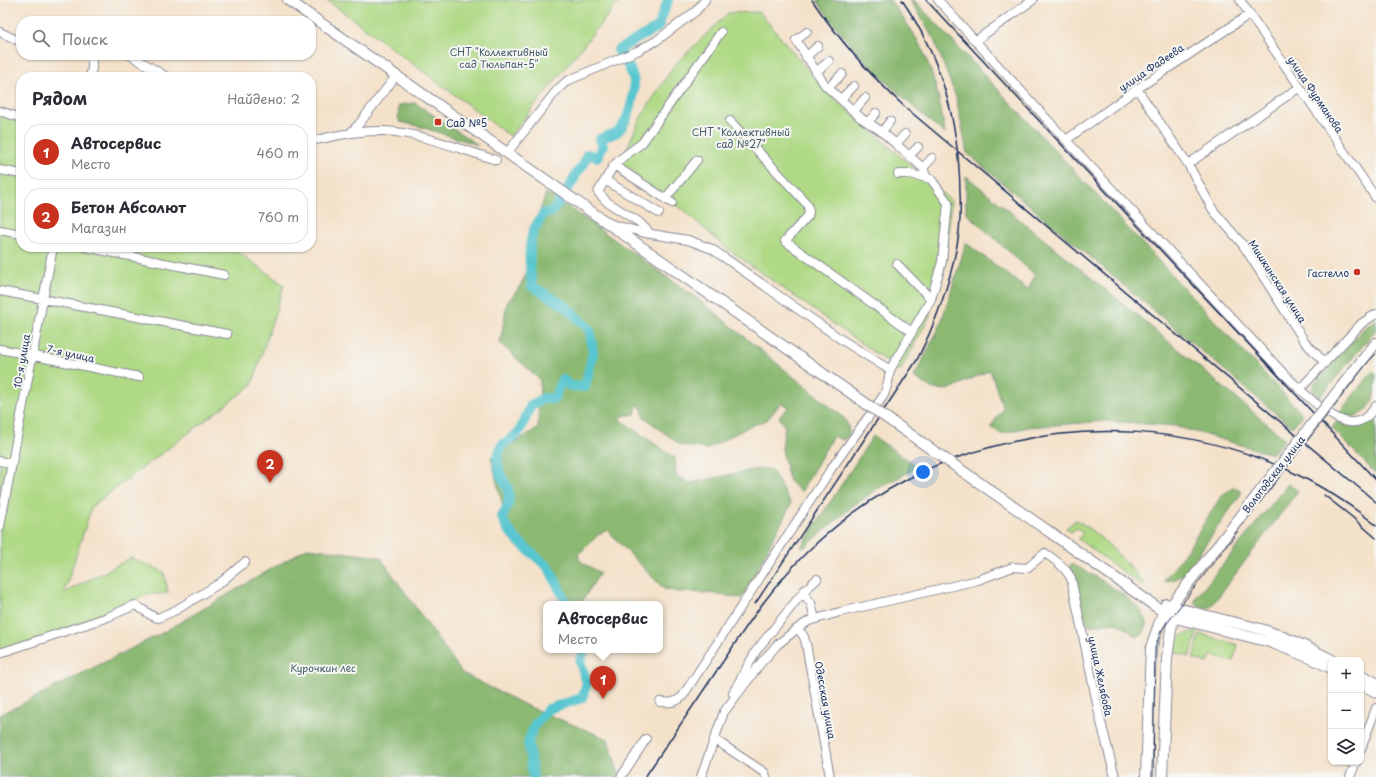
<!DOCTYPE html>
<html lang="ru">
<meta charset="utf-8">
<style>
:root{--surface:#fff;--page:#f7f7f7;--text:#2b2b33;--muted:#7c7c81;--line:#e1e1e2;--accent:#c8321e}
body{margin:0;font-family:"Playpen Sans",sans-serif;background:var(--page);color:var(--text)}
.controls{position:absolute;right:12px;bottom:12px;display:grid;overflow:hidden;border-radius:8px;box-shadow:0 1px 3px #0004}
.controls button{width:36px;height:36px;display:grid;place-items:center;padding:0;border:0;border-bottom:1px solid var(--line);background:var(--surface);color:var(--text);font:20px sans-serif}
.you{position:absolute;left:923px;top:472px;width:14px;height:14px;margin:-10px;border:3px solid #fff;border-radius:50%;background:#1a73e8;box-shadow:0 0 0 6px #1a73e833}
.badge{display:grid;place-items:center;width:26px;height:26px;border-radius:50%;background:var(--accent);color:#fff;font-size:13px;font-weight:700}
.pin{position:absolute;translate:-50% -33px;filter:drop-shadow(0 1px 2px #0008)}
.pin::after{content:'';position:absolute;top:21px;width:14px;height:12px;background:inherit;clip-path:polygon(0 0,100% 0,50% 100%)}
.popup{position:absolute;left:543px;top:601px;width:120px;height:52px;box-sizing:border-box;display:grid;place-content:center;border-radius:8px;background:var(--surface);filter:drop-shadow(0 1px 3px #0005);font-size:13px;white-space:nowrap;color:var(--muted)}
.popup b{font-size:15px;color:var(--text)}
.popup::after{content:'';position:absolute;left:50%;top:100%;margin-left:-8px;border:8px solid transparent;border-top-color:var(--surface)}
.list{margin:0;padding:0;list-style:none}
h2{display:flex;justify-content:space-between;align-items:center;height:52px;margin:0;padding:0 16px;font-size:17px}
h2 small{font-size:13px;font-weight:400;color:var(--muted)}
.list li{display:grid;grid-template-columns:26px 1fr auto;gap:12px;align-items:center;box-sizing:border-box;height:56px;margin:0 8px 8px;padding:0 8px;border:1px solid var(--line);border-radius:16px}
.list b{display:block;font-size:15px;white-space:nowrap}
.list p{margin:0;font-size:13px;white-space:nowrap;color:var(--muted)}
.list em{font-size:13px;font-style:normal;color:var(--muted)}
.icon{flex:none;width:22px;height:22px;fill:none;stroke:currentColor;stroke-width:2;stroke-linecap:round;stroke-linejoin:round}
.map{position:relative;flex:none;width:1376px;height:777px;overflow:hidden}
.search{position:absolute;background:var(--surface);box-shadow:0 1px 3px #0004;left:16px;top:16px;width:300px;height:44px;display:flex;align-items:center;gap:10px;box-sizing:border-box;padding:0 14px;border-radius:16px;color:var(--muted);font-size:15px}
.panel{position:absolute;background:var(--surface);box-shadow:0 1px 3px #0004;left:16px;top:72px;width:300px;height:180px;border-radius:16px}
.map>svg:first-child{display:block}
.green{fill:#afd985;stroke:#658472}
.forest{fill:#8bb972;stroke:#537468}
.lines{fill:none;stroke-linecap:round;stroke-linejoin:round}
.river{stroke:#59c6cf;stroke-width:10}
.minor-casing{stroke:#888894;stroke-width:10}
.major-casing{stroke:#888894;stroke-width:12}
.minor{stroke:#fff;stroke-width:8}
.major{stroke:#fff;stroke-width:10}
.tram{stroke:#1b2f5e;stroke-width:1}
.rail{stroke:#1b2f5e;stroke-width:1.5}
.major-bridge-casing{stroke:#888894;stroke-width:12;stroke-linecap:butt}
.major-bridge{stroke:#fff;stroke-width:10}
.poi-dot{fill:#c8321e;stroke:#f6f6f2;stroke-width:1.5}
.labels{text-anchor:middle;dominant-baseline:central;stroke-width:4;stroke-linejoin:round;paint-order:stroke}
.park-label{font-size:10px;fill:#405a68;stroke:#f6f6f2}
.street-label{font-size:10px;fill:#1b2f5e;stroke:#f6f6f2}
.poi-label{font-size:10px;fill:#1b2f5e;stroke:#f6f6f2;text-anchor:start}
</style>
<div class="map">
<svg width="1376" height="777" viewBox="0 0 1376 777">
<rect width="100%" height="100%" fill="#f6f6f2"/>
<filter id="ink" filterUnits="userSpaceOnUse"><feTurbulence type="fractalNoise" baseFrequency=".025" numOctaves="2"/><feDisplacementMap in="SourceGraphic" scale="8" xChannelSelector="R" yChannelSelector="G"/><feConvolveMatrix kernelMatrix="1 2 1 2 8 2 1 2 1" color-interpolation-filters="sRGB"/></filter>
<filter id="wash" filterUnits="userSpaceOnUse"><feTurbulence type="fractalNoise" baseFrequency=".012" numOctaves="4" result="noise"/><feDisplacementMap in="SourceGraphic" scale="16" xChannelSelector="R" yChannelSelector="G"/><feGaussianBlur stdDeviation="0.9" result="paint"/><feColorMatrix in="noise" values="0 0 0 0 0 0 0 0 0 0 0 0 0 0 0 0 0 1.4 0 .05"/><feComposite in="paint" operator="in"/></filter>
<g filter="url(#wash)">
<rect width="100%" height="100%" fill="#f4e1c9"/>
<path class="green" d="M327,0H620L510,136Z
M759,12L824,89L951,201L945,266L929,318L900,371L725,247L686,212L618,168L640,119L673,67L728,13Z
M0,108L21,115V247H231L284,285L252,385L92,506L64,593L131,558L164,572L168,593L147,595L100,616L0,654Z
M1076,520C1099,533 1128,563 1144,584L1141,585L1078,539L1083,533L1077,528L1071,532L1066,528Z
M1194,632H1198L1189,657L1173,651C1175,640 1183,633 1194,632Z
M1200,634L1238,645L1233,662L1211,655L1208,663L1193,659Z"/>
<path class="forest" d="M817,0H890C897,10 905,20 912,31C931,61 940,98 945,134C898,94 850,53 817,0Z
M910,0H914L1303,415L1292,427L967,153L956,97L935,42L918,12Z
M415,103L478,145L418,126L400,122L398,117L399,105Z
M966,176L1138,316L1285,439L1272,454L1175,426L1107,421L1028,427L1001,434L991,427L1003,408L990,370L948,390L933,389L914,377L940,326L966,243L1028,290L1035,275L966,213Z
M546,193L570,208L699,300L833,409C844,416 849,422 849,435L843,440L833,436L801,492L789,481L782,449L785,427L779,417L789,407L781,403L767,420L750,426L707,449L680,445L644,417L642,409L637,404L635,415H625L619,419L675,458L676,476L690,483L758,469H771L791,504L742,598L709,593L679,592L664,589L607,530L598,535L578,555L580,561L600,573L582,601L583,604H569L566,601L546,559L529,556L506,520L491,457L538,428L540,380L500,343L507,303L518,289L529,269V244Z
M1376,319V330L1319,398L1312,389L1314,384L1363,329Z
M1373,371L1376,374C1376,399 1371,419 1341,417L1338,414Z
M1371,420H1376V474L1332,428L1337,421C1352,428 1356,427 1371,420Z
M873,436L918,467L879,488L854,505L805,547H801Z
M1288,484L1298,491L1209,609L1195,604V599Z
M1234,487L1241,490V494L1185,573C1179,578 1173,581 1164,581L1190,546L1221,496Z
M307,548L380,557L462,673L527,706L608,739L620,777H0V715L162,633Z
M1071,564C1088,571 1139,601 1145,618C1147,624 1146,630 1142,635L1135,636C1116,618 1113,623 1089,626C1080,615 1080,597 1076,584C1074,578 1071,572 1069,566Z"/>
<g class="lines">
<path class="river" d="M567,604L549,568L518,541L507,528L502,517L508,505L509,495L508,488L500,474L497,458L502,445L518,433L522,426L531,405L544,398L554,399L562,379L570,386L585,387L593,353L590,330L565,306L532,286C530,268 527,246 534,229C537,224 541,218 544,213L552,212L573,181L576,174L584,164L587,154L597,157L603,146L600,139C605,136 612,135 617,132C629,123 638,88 632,74C629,66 623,57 618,50L658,27L668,0
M533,777L528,742L535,724L548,709L582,698L587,683L580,662L584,650"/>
</g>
</g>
<g filter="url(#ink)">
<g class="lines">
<g class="minor-casing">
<path id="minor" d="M938,0L1066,140L1283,373C1298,387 1329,420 1349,422C1361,424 1370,415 1376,406
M1240,0L1376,198
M0,32L21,42
M807,32L796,40L825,85L861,118L881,131L923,168L927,178
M975,41L1033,0
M130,55L167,77
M806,57L818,46
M816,72L829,61
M90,77L92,68V55
M828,88L842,74
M1137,89L1188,164L1213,210L1243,245L1305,342L1325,363
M841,99L854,86
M0,111L21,118
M854,111L865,98
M730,121L807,204L809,211L808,216L785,241L912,332
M868,122L876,113
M882,132L890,121
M350,133L359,124L396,76
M1066,140L1137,89L1250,14
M311,141C335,136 359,130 384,131C422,133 459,149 496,160
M896,144L905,134
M507,153L557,90L567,81L637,51L656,41L696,11L705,0
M909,156L918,147
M1188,164L1300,87
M614,165L623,157L642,143L721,32
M923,168L932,158
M0,170L21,174
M898,174H910L931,179L948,203L942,262L931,299
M605,180L659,213
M665,199L697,160
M611,224L645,233L688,240L712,249L842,340L890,370
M0,230L21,234
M650,233L639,222L607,202L598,192L614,165L672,203
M85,247L224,275
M0,291L227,334
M0,349L139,377
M1300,389L1362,323L1376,314
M0,461L12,464
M0,526L53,247
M803,593L811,603L815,619
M798,628L804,637L806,644L830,777
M0,653L108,617L135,605C144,609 149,616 158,618L176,610L220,583L245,562
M733,693L756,651L804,591L817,579
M660,702C669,703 675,703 682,697L831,469L884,395L888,383L890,370L931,299L897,264
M714,739L765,773L766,777
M1361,749L1376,708
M621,777L646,739
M701,777L724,712L760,664L777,645L798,628L809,621L840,612L978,580L1013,567L1027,568L1045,553C1055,560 1065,567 1071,578L1100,718L1115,777
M1350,777L1356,762"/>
</g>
<g class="major-casing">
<path id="major" d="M288,0L858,398
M1334,396L1376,343
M1071,547L1165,613L1172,617L1270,642L1313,659L1331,668
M1166,604C1193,614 1221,619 1249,626C1279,633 1305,646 1332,660
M1361,675L1376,683
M1361,684L1376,692
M1146,777L1151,648L1159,624L1165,613L1245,511
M1162,777L1167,658L1172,623L1171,611"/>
</g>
<use href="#minor" class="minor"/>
<use href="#major" class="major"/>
<path class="tram" d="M1153,777L1155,648L1161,631L1368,362L1376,354"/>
<path class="rail" d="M812,0C839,40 870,75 906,108L1376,502
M926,0L1376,480
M1324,495L1352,517L1376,538
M755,604L917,360C934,326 947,292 955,255C960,234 961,213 960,192C959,123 941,57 902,0
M645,777C672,737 699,697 726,657C751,619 776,582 809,550C844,517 884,489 928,469C939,464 950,460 962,456C1074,417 1202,424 1308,480C1332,493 1355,508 1376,525"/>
<g class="major-bridge-casing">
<path id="major-bridge" d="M858,398L1071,547
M1245,511L1334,396"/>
</g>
<use href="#major-bridge" class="major-bridge"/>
</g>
</g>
<g class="poi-dot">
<rect x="434" y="118" width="8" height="8" rx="2"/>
<circle cx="1357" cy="272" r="4"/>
</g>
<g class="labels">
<g class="park-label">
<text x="499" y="51">СНТ "Коллективный<tspan x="499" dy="12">сад Тюльпан-5"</tspan></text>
<text x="741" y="131">СНТ "Коллективный<tspan x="741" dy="12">сад №27"</tspan></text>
<text x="323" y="667">Курочкин лес</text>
</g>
<g class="street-label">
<text transform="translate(1151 67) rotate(-34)">улица Фадеева</text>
<text transform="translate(1316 94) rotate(56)">улица Фурманова</text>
<text transform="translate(1278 281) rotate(57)">Мишкинская улица</text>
<text transform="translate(71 353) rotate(12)">7-я улица</text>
<text transform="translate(21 361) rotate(-80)">10-я улица</text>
<text transform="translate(1273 474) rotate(-52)">Вологодская улица</text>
<text transform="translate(1101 676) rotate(78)">улица Желябова</text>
<text transform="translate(826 700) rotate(80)">Одесская улица</text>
</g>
<g class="poi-label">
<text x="446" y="122">Сад №5</text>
<text x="1349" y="272" text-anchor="end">Гастелло</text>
</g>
</g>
</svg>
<div class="controls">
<button>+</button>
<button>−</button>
<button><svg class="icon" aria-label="layers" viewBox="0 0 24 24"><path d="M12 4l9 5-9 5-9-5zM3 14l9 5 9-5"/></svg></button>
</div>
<div class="you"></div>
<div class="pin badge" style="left:603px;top:699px">1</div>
<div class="popup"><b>Автосервис</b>Место</div>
<div class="pin badge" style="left:270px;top:483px">2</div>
<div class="search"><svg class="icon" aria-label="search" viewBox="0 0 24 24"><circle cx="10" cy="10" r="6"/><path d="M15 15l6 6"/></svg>Поиск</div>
<section class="panel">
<h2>Рядом<small>Найдено: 2</small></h2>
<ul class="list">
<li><span class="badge">1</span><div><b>Автосервис</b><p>Место</p></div><em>460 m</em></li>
<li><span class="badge">2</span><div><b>Бетон Абсолют</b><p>Магазин</p></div><em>760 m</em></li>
</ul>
</section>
</div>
